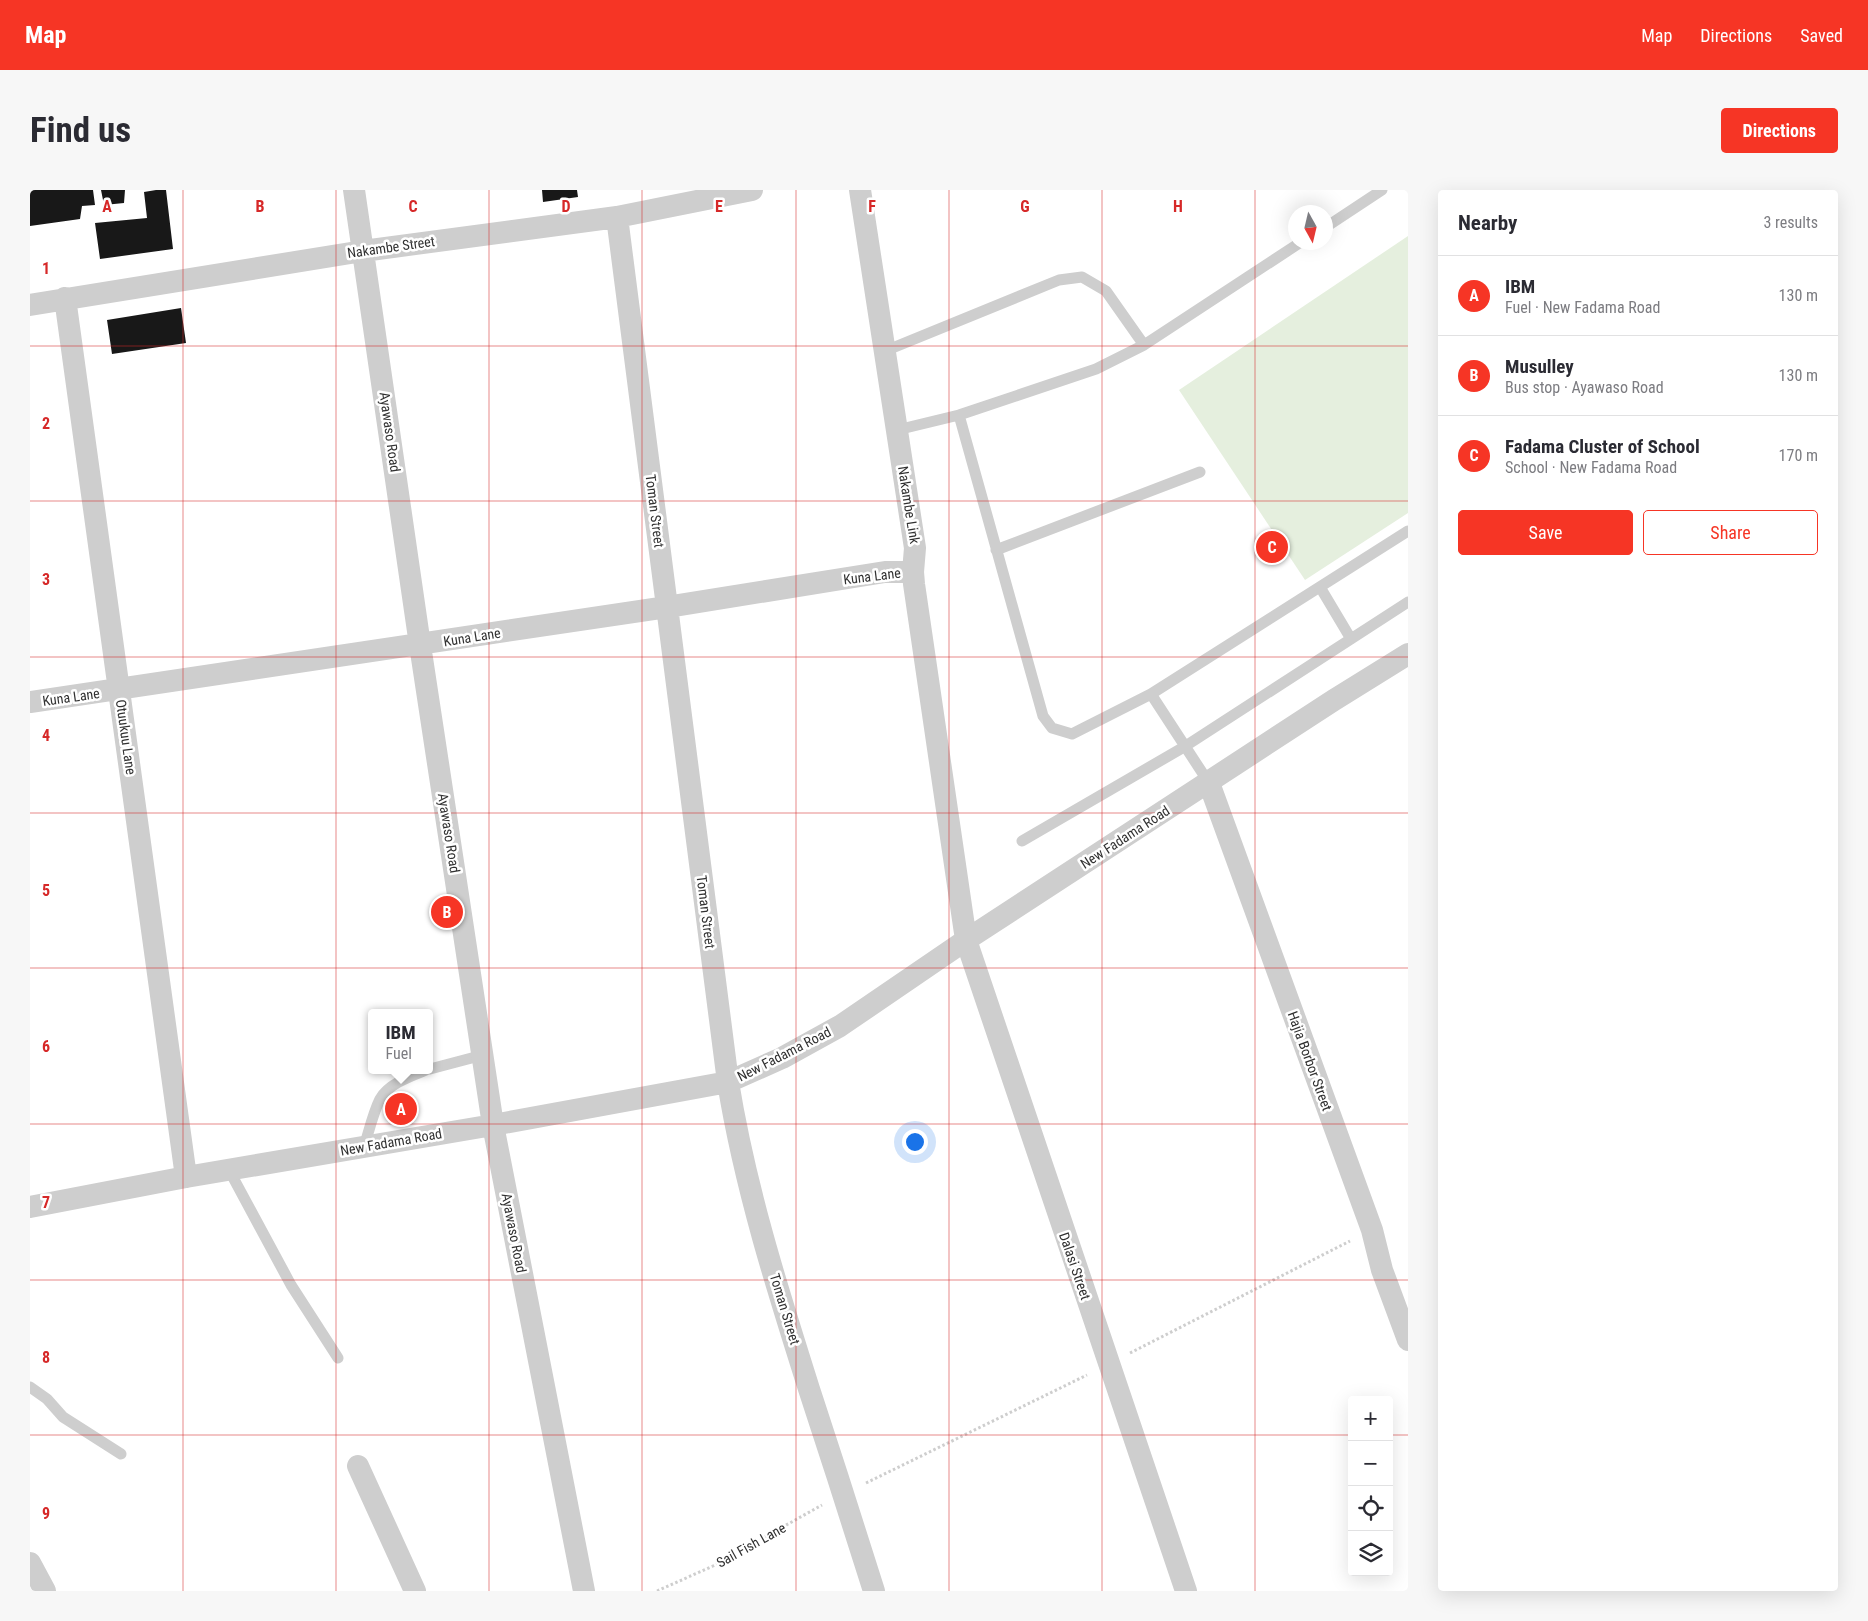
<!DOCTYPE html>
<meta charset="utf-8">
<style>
:root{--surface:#fff;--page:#f7f7f7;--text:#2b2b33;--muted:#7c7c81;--line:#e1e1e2;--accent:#f63525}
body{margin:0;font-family:"Roboto Condensed",sans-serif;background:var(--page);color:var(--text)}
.controls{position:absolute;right:15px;bottom:15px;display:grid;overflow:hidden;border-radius:5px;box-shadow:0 5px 20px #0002}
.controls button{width:45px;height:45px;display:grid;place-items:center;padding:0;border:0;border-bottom:1px solid var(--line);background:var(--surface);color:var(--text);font:25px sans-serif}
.compass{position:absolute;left:1258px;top:15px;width:45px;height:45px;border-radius:50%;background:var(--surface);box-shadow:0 5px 20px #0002;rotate:172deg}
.you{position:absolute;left:884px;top:951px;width:18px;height:18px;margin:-12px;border:4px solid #fff;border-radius:50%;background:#1a73e8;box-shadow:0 0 0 8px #1a73e833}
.badge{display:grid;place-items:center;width:32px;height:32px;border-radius:50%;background:var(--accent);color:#fff;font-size:16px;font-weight:700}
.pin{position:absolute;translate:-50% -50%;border:2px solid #fff;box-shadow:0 1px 5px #0006}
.popup{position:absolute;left:338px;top:819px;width:65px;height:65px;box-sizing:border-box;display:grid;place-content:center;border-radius:5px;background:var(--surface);filter:drop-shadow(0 1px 4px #0005);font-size:16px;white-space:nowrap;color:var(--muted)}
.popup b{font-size:19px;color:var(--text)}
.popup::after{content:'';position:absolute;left:50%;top:100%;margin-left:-10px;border:10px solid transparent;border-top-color:var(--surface)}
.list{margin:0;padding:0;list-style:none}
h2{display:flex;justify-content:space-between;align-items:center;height:65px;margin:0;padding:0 20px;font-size:21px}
h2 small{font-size:16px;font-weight:400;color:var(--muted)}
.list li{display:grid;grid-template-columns:32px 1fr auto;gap:15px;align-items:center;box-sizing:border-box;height:80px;padding:0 20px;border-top:1px solid var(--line)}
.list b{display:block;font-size:19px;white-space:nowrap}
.list p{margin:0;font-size:16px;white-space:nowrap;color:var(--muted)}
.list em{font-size:16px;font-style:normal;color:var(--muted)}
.actions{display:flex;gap:10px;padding:15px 20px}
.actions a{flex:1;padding:11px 0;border:1px solid var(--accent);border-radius:5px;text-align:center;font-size:18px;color:var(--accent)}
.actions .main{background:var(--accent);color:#fff}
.icon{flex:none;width:28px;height:28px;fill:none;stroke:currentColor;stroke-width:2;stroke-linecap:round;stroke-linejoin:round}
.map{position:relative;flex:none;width:1378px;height:1401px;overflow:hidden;border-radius:5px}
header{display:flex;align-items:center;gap:30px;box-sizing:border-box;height:70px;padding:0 25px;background:var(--accent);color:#fff}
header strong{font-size:24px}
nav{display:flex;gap:28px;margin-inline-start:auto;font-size:18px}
.intro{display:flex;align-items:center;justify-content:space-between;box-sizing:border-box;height:120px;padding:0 30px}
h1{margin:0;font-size:35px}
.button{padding:12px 22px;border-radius:5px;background:var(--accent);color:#fff;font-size:18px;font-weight:700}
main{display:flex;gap:30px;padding:0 30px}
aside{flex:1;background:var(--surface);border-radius:5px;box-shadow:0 5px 20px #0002}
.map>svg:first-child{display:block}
.green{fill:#e5efde}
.building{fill:#181818}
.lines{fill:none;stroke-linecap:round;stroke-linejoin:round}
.path{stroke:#cecece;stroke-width:3;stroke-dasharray:2.5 2.5;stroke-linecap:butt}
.lane{stroke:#cecece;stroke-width:11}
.street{stroke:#cecece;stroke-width:22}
.grid{fill:none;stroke:#d62828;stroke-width:1;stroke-opacity:0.55}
.labels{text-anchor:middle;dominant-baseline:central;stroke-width:5;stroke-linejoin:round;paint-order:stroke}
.street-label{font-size:14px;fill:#313131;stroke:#fff}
.grid-label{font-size:16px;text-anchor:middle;font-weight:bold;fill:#d62828;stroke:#fff;stroke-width:5;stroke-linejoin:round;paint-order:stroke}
</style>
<header>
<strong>Map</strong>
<nav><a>Map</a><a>Directions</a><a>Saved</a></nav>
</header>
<div class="intro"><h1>Find us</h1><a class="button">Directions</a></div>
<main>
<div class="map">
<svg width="1378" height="1401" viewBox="0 0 1378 1401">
<rect width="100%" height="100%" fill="#fff"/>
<path class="green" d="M1378,46V323L1275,390L1149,200Z"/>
<path class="building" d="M0,0H63L65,15L52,16L50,29L0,36Z
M71,0H95L94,13L74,15Z
M126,0H136L143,59L70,69L65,33L117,28L114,2Z
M512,0H547L548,7L513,12Z
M151,118L156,153L82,164L77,130Z"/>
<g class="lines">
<path class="path" d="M1100,1163L1320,1051
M836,1293L1057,1185
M627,1401L683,1376L792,1315"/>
<path class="lane" d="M1296,37L1352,0
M855,161L1029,90L1052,87L1076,101L1114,155
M929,225L1013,526L1022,538L1042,544L1121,504L1378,341
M867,240L929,225L1066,179L1114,155L1271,52
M966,360L1170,282
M1290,397L1321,449
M1121,504L1179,593
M992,651L1154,557L1378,412
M400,879L453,865
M334,957C339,941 343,923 350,909C358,894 381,886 396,880
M199,980L261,1095L308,1168
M0,1197L17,1209L33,1227L91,1264"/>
<path class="street" d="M324,0L390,455L463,935L554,1401
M830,0L885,358L883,382L884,394L936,750L1156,1401
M587,27L698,892C715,997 747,1098 779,1199C801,1266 823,1334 844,1401
M35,108L156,987
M0,115L333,61L587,27L722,0
M0,512L637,417L855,382H883
M1179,593L1342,1040L1352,1080L1378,1150
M0,1017L156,987L463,935L698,892L752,868L810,836L936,750L1304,510L1378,464
M328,1276L385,1401
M0,1373L15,1401"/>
</g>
<path class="grid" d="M153,0V1401M306,0V1401M459,0V1401M612,0V1401M766,0V1401M919,0V1401M1072,0V1401M1225,0V1401M0,156H1378M0,311H1378M0,467H1378M0,623H1378M0,778H1378M0,934H1378M0,1090H1378M0,1245H1322M1359,1245H1378"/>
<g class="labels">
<g class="street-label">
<text transform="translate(361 57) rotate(-8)">Nakambe Street</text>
<text transform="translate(360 242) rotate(82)">Ayawaso Road</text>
<text transform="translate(879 315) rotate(81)">Nakambe Link</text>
<text transform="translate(625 321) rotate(83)">Toman Street</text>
<text transform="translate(842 386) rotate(-7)">Kuna Lane</text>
<text transform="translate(442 447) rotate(-9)">Kuna Lane</text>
<text transform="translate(41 507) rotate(-8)">Kuna Lane</text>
<text transform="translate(96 547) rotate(82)">Otuukuu Lane</text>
<text transform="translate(419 643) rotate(81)">Ayawaso Road</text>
<text transform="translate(1095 647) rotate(-33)">New Fadama Road</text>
<text transform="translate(676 722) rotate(83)">Toman Street</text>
<text transform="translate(754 864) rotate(-27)">New Fadama Road</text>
<text transform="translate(1280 871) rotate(70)">Hajia Borbor Street</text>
<text transform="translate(361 952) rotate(-10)">New Fadama Road</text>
<text transform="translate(484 1043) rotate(79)">Ayawaso Road</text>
<text transform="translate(1045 1076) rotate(71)">Dalasi Street</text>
<text transform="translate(755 1119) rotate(73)">Toman Street</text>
<text transform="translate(721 1355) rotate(-29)">Sail Fish Lane</text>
</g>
</g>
<g class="grid-label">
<text x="77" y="22">A</text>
<text x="230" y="22">B</text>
<text x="383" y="22">C</text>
<text x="536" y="22">D</text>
<text x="689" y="22">E</text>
<text x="842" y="22">F</text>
<text x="995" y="22">G</text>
<text x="1148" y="22">H</text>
<text x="16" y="84">1</text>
<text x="16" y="239">2</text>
<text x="16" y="395">3</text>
<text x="16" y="551">4</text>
<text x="16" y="706">5</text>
<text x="16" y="862">6</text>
<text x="16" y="1018">7</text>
<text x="16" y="1173">8</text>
<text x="16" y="1329">9</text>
</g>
</svg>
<div class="controls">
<button>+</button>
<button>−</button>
<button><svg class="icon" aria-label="locate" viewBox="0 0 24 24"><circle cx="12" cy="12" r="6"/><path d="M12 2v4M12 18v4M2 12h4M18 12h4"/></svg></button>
<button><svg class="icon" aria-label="layers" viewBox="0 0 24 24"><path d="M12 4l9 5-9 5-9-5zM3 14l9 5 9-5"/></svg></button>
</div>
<svg class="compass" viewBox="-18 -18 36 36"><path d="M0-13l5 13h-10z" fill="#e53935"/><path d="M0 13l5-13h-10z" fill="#7c7c81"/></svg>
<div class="you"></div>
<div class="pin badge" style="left:371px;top:919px">A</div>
<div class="popup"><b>IBM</b>Fuel</div>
<div class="pin badge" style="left:417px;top:722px">B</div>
<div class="pin badge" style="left:1242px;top:357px">C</div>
</div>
<aside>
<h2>Nearby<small>3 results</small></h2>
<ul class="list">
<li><span class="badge">A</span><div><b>IBM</b><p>Fuel · New Fadama Road</p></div><em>130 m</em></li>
<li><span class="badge">B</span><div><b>Musulley</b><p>Bus stop · Ayawaso Road</p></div><em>130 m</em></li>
<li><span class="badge">C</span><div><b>Fadama Cluster of School</b><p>School · New Fadama Road</p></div><em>170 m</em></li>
</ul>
<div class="actions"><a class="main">Save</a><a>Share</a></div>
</aside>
</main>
